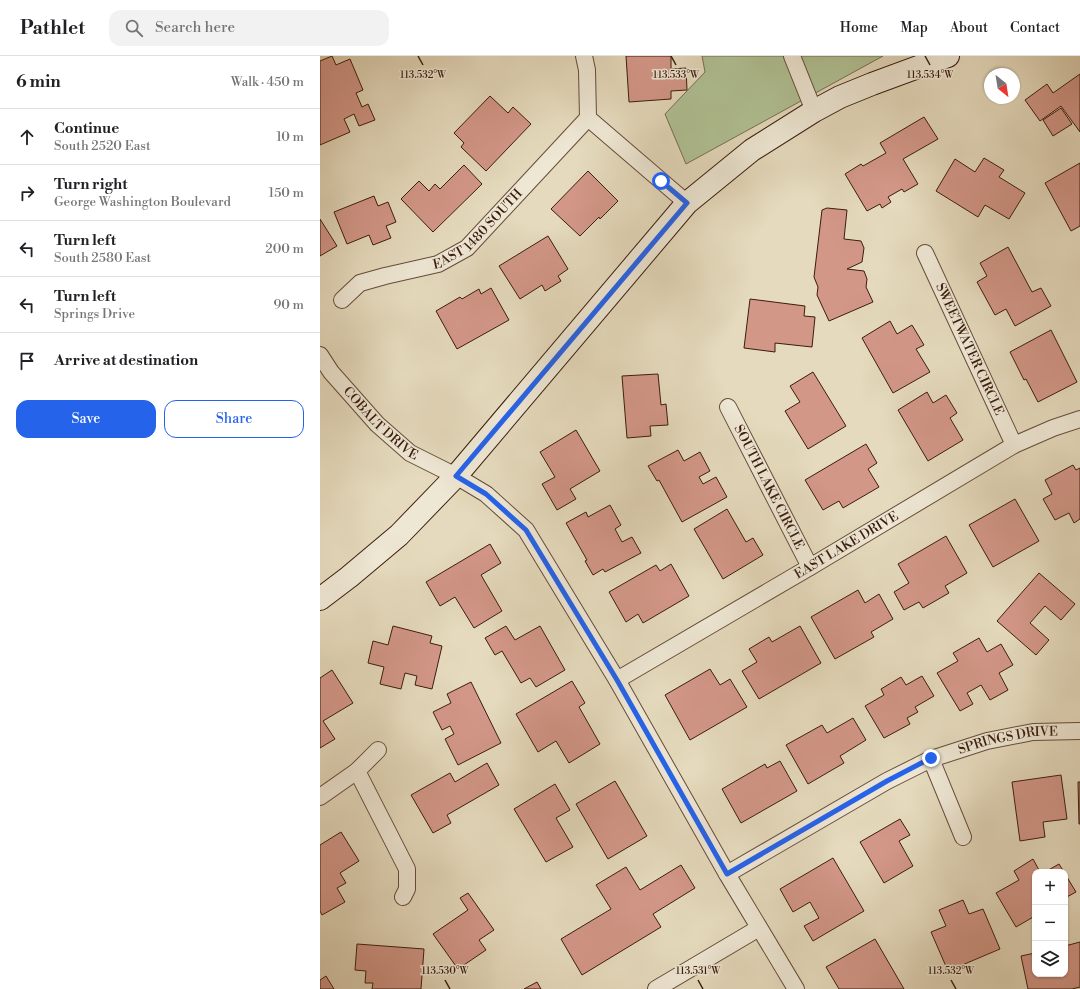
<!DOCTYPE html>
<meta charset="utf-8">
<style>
:root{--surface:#fff;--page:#f2f2f2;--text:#202124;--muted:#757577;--line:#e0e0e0;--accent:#2563eb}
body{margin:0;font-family:"Libre Bodoni",serif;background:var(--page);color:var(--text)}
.controls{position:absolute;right:12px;bottom:12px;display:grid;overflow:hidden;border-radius:8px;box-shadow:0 1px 3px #0004}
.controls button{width:36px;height:36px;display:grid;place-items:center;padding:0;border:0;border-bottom:1px solid var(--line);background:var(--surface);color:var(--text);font:20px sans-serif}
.compass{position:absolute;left:664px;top:12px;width:36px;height:36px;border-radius:50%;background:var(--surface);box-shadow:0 1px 3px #0004;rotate:150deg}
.stop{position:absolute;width:12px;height:12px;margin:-9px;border:3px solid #2563eb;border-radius:50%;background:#fff}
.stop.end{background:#2563eb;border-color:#fff;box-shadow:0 1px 4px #0008}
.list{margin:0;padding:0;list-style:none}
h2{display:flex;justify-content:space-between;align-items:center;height:52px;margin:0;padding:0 16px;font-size:17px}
h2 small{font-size:13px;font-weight:400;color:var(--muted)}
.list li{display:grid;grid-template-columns:26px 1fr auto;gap:12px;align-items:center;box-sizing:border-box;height:56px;padding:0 16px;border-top:1px solid var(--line)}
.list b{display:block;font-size:15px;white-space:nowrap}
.list p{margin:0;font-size:13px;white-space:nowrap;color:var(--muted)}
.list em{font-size:13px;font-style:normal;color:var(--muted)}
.actions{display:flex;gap:8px;padding:12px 16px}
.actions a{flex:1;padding:9px 0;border:1px solid var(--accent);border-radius:12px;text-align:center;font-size:14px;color:var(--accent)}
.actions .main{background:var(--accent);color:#fff}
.icon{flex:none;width:22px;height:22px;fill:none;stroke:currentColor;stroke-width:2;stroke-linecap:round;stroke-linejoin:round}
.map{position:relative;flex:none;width:760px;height:933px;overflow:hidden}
header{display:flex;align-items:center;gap:24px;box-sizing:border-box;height:56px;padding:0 20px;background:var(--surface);border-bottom:1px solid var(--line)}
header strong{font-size:19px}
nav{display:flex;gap:22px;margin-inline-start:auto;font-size:14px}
.search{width:280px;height:36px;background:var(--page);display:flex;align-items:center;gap:10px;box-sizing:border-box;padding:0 14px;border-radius:12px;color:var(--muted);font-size:15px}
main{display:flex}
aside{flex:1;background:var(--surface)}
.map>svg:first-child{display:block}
.green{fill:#b0c194;stroke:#766e51}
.building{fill:#d39788;stroke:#3b1c0e}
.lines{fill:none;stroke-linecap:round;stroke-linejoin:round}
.minor-casing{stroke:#664c3a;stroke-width:18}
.secondary-casing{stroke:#3b1c0e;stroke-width:24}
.minor{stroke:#eee7d4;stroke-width:16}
.secondary{stroke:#eee7d4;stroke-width:22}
.route{stroke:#2563eb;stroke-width:5}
.ticks{fill:none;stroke:#3b1c0e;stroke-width:1.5}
.labels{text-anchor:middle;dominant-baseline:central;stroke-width:3;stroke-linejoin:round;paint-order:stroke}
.street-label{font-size:13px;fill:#3b1c0e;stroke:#eee7d4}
.ticks-label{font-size:10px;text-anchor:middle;fill:#3b1c0e;stroke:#eee7d4;stroke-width:3;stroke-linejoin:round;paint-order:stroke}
</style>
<header>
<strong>Pathlet</strong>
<div class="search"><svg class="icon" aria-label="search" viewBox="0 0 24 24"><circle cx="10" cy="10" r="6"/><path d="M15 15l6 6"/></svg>Search here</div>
<nav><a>Home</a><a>Map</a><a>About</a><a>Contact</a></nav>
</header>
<main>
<aside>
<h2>6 min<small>Walk · 450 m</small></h2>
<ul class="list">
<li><svg class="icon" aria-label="ahead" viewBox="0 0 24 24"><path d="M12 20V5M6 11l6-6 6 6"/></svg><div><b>Continue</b><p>South 2520 East</p></div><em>10 m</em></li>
<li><svg class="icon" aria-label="right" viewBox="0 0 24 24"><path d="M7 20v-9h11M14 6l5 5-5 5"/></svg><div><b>Turn right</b><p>George Washington Boulevard</p></div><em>150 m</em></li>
<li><svg class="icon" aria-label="left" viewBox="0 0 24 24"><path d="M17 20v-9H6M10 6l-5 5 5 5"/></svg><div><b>Turn left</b><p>South 2580 East</p></div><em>200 m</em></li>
<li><svg class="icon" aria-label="left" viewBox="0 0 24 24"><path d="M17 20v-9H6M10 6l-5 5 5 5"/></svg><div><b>Turn left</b><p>Springs Drive</p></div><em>90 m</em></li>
<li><svg class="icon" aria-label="arrive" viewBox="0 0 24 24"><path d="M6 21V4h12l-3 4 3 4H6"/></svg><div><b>Arrive at destination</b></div></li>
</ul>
<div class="actions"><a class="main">Save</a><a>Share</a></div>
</aside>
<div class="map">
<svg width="760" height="933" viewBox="0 0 760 933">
<rect width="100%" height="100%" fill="#e5dabd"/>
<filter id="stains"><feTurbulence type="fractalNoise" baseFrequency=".005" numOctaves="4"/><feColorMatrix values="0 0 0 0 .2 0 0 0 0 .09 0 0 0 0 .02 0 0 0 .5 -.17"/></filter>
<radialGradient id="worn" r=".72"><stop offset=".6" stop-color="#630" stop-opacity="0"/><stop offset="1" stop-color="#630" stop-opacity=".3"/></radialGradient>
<path class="green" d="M382,0H563L366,108L345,58L385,16Z"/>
<path class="building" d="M12,0L16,9L30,3L43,34L36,37L42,51L48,48L55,64L39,70L34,58L24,63L30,76L0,89V5Z
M306,0H351V13L366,12L367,34L351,35V43L309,46Z
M760,18V76L741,50L720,65L705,44L727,28L733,37Z
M170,40L188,57L193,51L211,68L166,115L141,91L144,87L134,77Z
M741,52L752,68L733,80L723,64Z
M604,61L618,83L583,103L598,128L584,136L582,133L568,141L571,146L562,152L560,148L547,155L525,118L541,108L543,110L566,97L560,87Z
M664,102L684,114L679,121L705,137L689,163L665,149L658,161L616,135L635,103L655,116Z
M760,107V170L751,175L725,127Z
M144,109L162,128L113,176L81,143L99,125L109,135L115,128L120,133Z
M268,115L298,145L280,163L279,161L260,180L231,153Z
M54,140L58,150L68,146L76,166L66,170L71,182L53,189L49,179L27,188L14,156Z
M507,152L527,154L524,183L541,185L544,192L542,206L527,213L544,215L547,223L546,231L553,246L509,265L497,239L498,231L494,221L502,154Z
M0,163L17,190L0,200Z
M228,180L248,213L238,220L241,225L225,235L222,229L200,243L179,210Z
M688,191L712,236L721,232L731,250L695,270L686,253L675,259L657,226L667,220L660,207Z
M171,232L189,264L137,293L116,255L140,241L142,243L159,233L161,238Z
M430,243L485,250L484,260L495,261L492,291L455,287V296L424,292Z
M570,265L577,278L592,269L604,289L596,293L610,316L573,337L542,282Z
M731,274L757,326L718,346L706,323L704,324L690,296Z
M493,316L526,370L488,393L465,355L480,346L470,330Z
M338,318L341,349L346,348L348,369L330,370L331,380L307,382L302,320Z
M607,336L613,347L626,339L637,357L630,362L643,384L608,405L578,354Z
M256,374L280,415L250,433L256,443L237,454L222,428L235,421L220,396Z
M546,388L557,407L548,413L559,431L523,452L519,445L503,454L485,424Z
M358,394L364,405L380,396L390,415L379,421L383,428L396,421L407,441L362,466L339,424L337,425L328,410Z
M753,409L756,414L760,412V463L754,467L749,457L735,464L723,443L732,438L725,424Z
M695,443L719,485L673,511L649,469Z
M290,449L301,469L295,473L302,486L312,481L321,497L285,516L283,513L273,519L265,505L267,504L246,467L266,456L268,461Z
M407,453L426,486L433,482L443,499L403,523L374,473Z
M626,480L647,517L625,530L629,537L603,552L599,546L584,554L574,536L589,527L578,508Z
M170,488L181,507L161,519L182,555L154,572L135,541L120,550L106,526Z
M351,508L369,540L323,567L318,558L306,566L289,536L336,509L340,515Z
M719,517L755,548L741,564L725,550L710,567L729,584L716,599L677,565Z
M538,534L545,547L559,538L573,563L551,576L554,581L515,603L491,561Z
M73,570L112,580L110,587L122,590L112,633L95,629L97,620L85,617L81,633L60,628L64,611L48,607L53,585L68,589Z
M186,570L195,584L220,570L245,614L216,631L210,622L201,627L182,595L175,599L165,582Z
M480,570L501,607L439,643L422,615L437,606L429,593L449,581L452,586Z
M659,582L667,596L681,588L693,609L679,617L688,634L670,644L661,629L647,637L653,648L640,655L617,617L638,605L633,597Z
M390,613L400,629L410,623L427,651L370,684L345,639Z
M12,614L33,647L3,665L15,683L0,692V622Z
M602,620L614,640L595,651L598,656L587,662L590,668L564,682L545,650L564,639L561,633L581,621L586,629Z
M252,625L265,647L259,651L280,688L249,707L236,685L218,696L196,658Z
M151,626L181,687L138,709L125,683L134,678L130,670L122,674L113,656L131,647L127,638Z
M533,662L546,684L520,700L524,707L488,728L466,689L502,669L507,677Z
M460,705L477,735L421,767L402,733L445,708L447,712Z
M167,707L179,729L127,759L131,767L113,777L91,739L130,717L135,726Z
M741,719L747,763L723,766L725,781L700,785L692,726Z
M295,725L327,780L288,803L256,748Z
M758,726H760V768H759Z
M235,728L250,754L236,762L253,791L226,806L194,753Z
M580,763L590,779L579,785L593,810L564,827L540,786Z
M21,776L39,805L20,817L26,827L17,832L25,846L2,859L0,855V789Z
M513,802L544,855L493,885L484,870L499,862L490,846L473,856L460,833Z
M713,803L720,816H715V860L696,871L676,837L699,824L694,815Z
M739,808L744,816H725Z
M361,809L375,832L333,858L341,871L262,919L241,883L291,853L276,829L306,811L320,834Z
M745,818L756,836L745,842Z
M148,837L174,874L159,884L166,894L138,913L113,878L148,854L140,842Z
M643,844L649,858L663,853L680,893L628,915L611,876L626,870L619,854Z
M555,883L584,933H519L506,911Z
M760,886V931L752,933H708L701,900L715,897V918H745V890Z
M37,888L104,893L101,933H52L53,927H45L46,915L35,914Z
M6,920L14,933H0V924Z
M217,926L221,933H204Z"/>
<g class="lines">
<g class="minor-casing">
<g id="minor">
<path d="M264,0L267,14L268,62L367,147"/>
<path d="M472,0L494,55"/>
<path id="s1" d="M605,197L694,389"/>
<path id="s2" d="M22,244L40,227L65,220L118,208L147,192L268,62"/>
<path id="s3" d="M0,299L11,316L57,368L90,397L136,420L166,438L206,474L297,624L407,818L476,933"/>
<path id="s4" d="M408,351L490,511"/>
<path id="s5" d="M297,624L490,511L694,389L733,372L760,363"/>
<path d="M611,703L643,781"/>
<path d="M37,715L87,813V833L83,841"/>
<path d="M0,741L37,715L58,694"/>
<path id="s6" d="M407,818L567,725L611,703L667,685L713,676L760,675"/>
<path d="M336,933L439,872"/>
</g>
</g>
<g class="secondary-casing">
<path id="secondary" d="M0,543L29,521L79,479L136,420L367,147L432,94L494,55L520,41L552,28L628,0"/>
</g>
<use href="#minor" class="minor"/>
<use href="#secondary" class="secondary"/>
</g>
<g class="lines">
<path class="route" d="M341,125L367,147L136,420L166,438L206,474L297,624L407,818L567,725L611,702"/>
</g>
<path class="ticks" d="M98,0L103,9M351,0L356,9M605,0L610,9M125,924L130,933M378,924L383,933M631,924L636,933"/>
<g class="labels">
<g class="street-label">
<text stroke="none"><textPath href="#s2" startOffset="158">EAST 1480 SOUTH</textPath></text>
<text stroke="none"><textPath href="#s1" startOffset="106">SWEETWATER CIRCLE</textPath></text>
<text stroke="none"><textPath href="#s3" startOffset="92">COBALT DRIVE</textPath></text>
<text stroke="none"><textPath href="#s4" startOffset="90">SOUTH LAKE CIRCLE</textPath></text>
<text stroke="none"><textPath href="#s5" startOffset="266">EAST LAKE DRIVE</textPath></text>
<text stroke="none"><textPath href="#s6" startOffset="314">SPRINGS DRIVE</textPath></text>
</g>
</g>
<g class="ticks-label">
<text x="103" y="22">113.532°W</text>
<text x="356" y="22">113.533°W</text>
<text x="610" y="22">113.534°W</text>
<text x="125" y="918">113.530°W</text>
<text x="378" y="918">113.531°W</text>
<text x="631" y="918">113.532°W</text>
</g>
<rect width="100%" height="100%" filter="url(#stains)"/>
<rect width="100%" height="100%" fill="url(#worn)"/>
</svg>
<div class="controls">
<button>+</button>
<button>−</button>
<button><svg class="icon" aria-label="layers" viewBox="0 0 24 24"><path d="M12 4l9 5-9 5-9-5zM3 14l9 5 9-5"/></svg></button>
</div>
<svg class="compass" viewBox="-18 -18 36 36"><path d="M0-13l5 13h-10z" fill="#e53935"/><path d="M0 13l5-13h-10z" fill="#757577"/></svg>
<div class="stop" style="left:341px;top:125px"></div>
<div class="stop end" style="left:611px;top:702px"></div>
</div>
</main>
